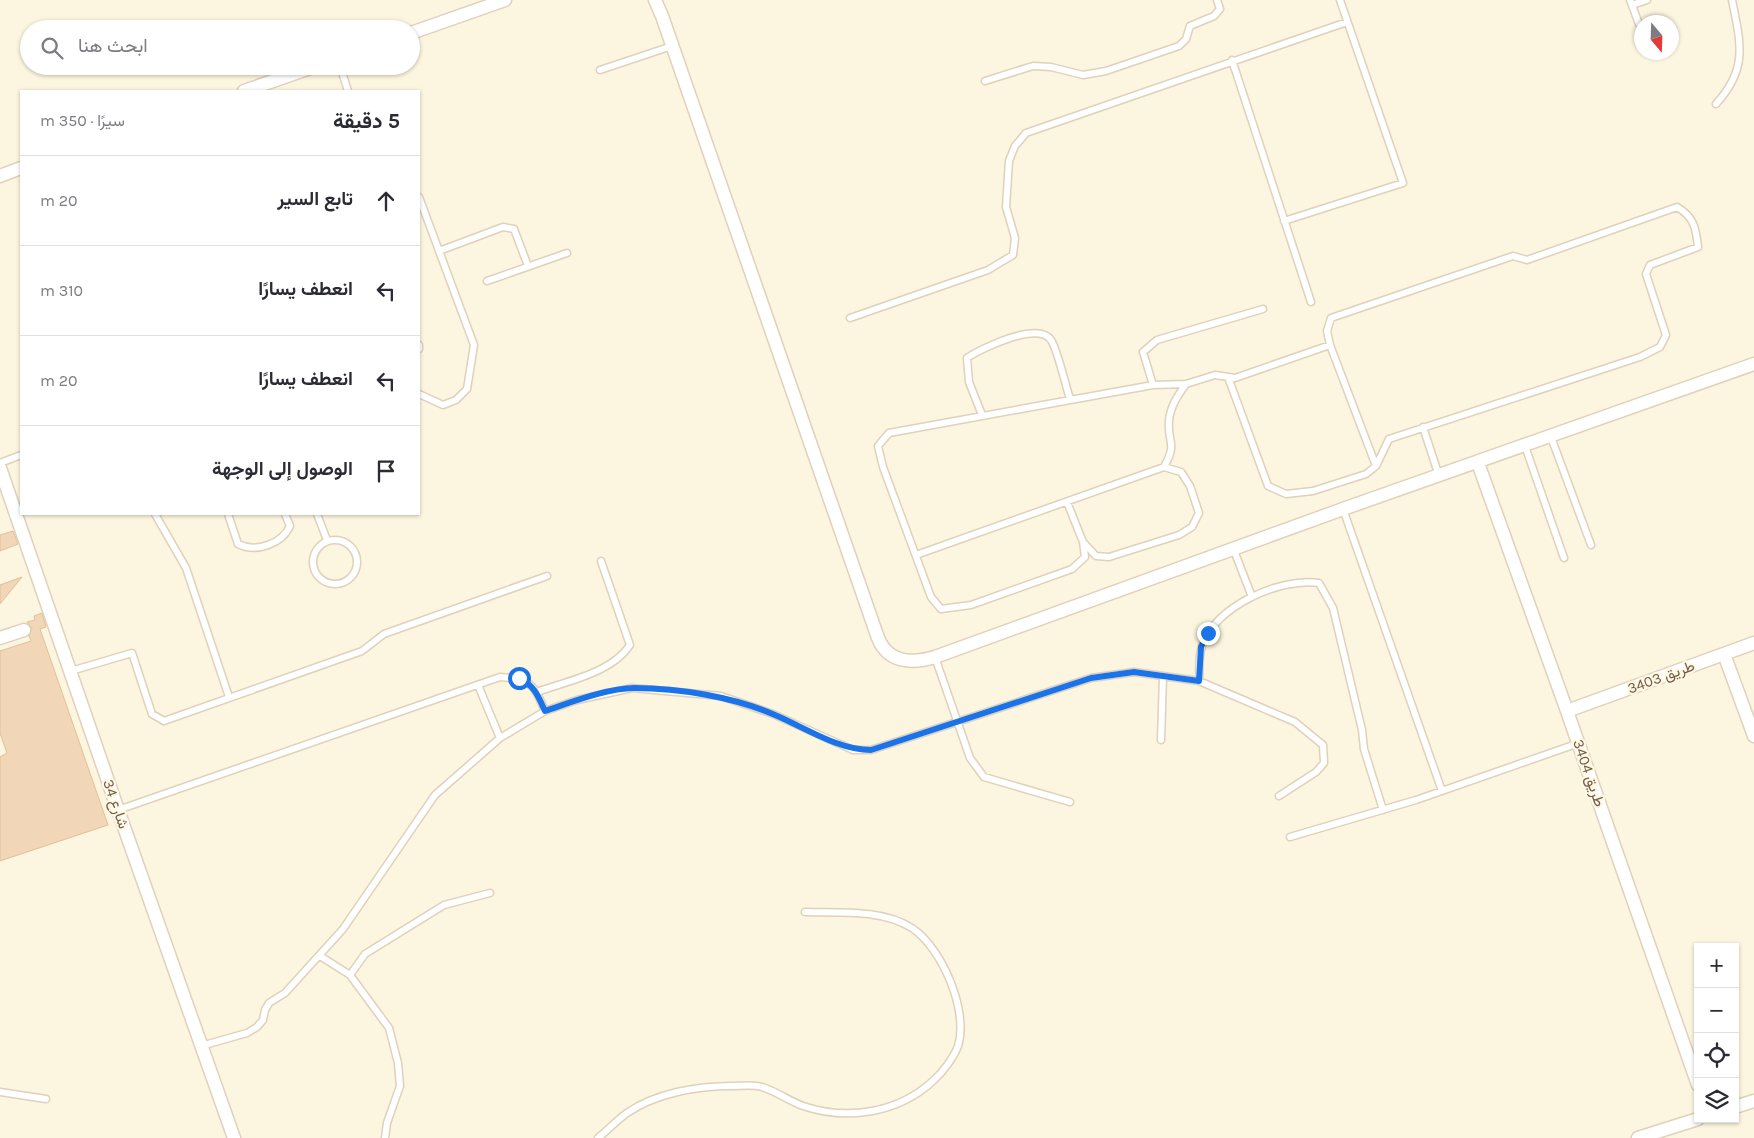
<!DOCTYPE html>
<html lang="ar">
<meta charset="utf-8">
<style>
:root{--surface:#fff;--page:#f2f2f3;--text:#2b2b33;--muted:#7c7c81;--line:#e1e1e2}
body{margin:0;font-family:Karla,Vazirmatn,sans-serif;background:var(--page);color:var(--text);direction:rtl}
.controls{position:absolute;right:15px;bottom:15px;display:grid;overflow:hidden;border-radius:0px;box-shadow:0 1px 4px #0004}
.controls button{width:45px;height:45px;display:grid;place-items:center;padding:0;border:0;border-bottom:1px solid var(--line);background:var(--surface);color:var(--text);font:25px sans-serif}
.compass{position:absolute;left:1634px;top:15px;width:45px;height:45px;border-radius:50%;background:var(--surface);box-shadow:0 1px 4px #0004;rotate:161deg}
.stop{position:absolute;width:15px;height:15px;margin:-11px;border:4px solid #1a73e8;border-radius:50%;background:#fff}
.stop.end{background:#1a73e8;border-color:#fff;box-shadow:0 1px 5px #0008}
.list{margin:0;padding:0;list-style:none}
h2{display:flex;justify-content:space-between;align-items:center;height:65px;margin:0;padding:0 20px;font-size:21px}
h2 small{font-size:16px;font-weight:400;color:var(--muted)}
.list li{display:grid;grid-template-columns:32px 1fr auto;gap:15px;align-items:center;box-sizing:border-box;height:90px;padding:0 20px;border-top:1px solid var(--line)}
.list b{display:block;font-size:19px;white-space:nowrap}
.list em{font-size:16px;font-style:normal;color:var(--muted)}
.icon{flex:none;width:28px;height:28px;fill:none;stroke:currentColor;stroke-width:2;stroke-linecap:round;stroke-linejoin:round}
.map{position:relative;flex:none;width:1754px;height:1138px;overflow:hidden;direction:ltr}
.search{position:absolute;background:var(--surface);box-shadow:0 1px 4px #0004;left:20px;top:20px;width:400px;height:55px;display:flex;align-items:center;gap:12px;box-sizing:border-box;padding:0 18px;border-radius:28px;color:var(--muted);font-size:19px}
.panel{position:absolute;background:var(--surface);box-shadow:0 1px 4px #0004;left:20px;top:90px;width:400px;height:425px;border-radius:0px;direction:rtl}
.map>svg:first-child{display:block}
.building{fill:#f1d6b7;stroke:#e3bf97}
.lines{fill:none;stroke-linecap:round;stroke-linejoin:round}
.service-casing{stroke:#dfd1bb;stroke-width:9}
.minor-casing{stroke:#dfd1bb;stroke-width:15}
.service{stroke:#fff;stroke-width:6}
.minor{stroke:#fff;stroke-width:12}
.route{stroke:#1a73e8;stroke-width:6}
.labels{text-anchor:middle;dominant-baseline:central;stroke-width:4.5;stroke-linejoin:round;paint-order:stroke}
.street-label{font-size:15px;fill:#715c47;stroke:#fff8e5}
</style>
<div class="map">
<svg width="1754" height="1138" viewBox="0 0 1754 1138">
<rect width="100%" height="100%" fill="#fcf5df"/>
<path class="building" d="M13,531L18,544L0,551V535Z
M22,577L0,604V585Z
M42,613L46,627L40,629L108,825L0,861V757L7,753L0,733V651L31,641L29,636L32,628L27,622L35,620L34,616Z"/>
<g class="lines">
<g class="service-casing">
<path id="service" d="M1630,0L1642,32
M1632,5L1647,0
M1232,60L1311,302
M340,66L348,91
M600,70L672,46
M985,81L1033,66L1051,67L1083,75L1106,71L1179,46L1186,39L1190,26L1214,16L1220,9L1217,0
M1716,104C1748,69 1741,44 1732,0
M419,197L474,345L467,389L456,400L443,405L419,394
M1284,221L1403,183L1340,0
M439,251L503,227L514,229L528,266
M487,281L567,253
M850,318L988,270L1013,255L1015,238L1006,207L1009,161L1015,146L1026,133L1347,22
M419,345V349
M1228,377L1268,486L1286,494L1313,491L1366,474L1376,466L1389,439L1640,357L1660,347L1666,335L1646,274L1650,265L1698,247C1696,228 1694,217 1677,207L1527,260L1513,256L1331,318L1327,331L1330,345L1376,466
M1153,385L1143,352L1157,340L1263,309
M982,415L969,382L967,358C982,348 1038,321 1051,340C1057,348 1066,387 1070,399
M1423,427L1439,476
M1551,437L1591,545
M1525,446L1564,558
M0,463L21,455
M1164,467C1178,442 1167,443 1169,421C1170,407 1178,395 1186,384
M1067,502L1083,542L1085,557L1072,569L971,605L941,609L931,597L883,467L878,446L889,433L1153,385L1186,384L1215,375L1235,378L1330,345
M1343,509L1442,791
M155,514L186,568L229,697
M228,514L238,544C256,553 282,544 290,526L285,514
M317,514L327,540
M313 562a22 22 0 1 1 44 0a22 22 0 1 1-44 0Z
M1233,548L1252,597
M916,555L1164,467L1181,472L1190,486L1199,513L1192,527L1179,535L1109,557L1096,556L1083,542
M935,657L970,758L984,777L1070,802
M71,671L132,653L152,714L164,721L362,651L384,634L547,576
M1199,681C1200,670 1198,657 1202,646C1214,607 1280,577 1319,583L1333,608L1362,730L1364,749L1383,810
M478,685L500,738
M537,692C567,681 612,673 630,645L601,561
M1161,740L1163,676
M118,810L500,677C531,679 533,683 545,711
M1290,837L1416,800L1579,743
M320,956L350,975L389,1028L398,1063L400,1086L387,1123L385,1138
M350,975L365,954L444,905L490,893
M201,1046L247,1033L257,1027L263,1020L265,1010L269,1003L285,993L343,929L435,795L500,738L545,711L577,700L632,688L721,696L773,714L853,750H871L1091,678L1134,672L1199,681L1295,722L1323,745L1324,763L1316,772L1279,796
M0,1092L46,1099
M598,1138C608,1130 617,1120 627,1113C656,1093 697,1086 732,1086C741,1086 753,1084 762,1087C776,1091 789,1101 803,1106C848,1121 899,1113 934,1080C943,1072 954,1057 958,1046C969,1011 942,948 912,928C882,909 839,913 805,912"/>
</g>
<g class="minor-casing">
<path id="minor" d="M655,0L662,16L878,638C888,663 912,664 935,657L1343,509L1754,364
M411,33L505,0
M244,91L316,66
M0,176L21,168
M1478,463L1567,711L1698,1085
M0,468L118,810L234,1138
M0,638L24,630
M1724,654L1754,736
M1567,711L1754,643
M1735,1107L1754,1101
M1638,1138L1698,1119"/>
</g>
<use href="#service" class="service"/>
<use href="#minor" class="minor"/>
</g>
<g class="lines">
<path class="route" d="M519,678C535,686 538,696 545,711C569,703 608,688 634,688C679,688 734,697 775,715C806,728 838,750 871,750L1091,678L1134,672L1199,681L1201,647L1208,633"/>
</g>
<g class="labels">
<g class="street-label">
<text transform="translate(1661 677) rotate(-20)">طريق 3403</text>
<text transform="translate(1589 773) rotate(71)">طريق 3404</text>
<text transform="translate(116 804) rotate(71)">شارع 34</text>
</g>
</g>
</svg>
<div class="controls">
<button>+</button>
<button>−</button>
<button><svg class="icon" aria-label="locate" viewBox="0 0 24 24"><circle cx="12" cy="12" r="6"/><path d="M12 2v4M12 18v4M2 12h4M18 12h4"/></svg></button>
<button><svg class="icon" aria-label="layers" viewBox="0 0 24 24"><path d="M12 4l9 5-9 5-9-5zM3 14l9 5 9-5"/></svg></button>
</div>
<svg class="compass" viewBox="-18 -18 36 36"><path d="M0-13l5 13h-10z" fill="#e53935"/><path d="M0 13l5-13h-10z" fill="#7c7c81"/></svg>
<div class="stop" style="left:519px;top:678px"></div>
<div class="stop end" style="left:1208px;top:633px"></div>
<div class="search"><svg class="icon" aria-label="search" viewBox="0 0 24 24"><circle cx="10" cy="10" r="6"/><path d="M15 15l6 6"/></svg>ابحث هنا</div>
<section class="panel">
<h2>5 دقيقة<small>سيرًا · 350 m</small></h2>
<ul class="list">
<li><svg class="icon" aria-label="ahead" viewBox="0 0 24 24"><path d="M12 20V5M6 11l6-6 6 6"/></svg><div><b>تابع السير</b></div><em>20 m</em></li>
<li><svg class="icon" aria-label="left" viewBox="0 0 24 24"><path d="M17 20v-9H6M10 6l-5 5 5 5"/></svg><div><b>انعطف يسارًا</b></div><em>310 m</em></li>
<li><svg class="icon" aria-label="left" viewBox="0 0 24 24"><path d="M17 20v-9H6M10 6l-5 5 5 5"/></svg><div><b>انعطف يسارًا</b></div><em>20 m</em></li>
<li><svg class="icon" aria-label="arrive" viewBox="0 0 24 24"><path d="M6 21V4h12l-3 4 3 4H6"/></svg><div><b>الوصول إلى الوجهة</b></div></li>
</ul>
</section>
</div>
